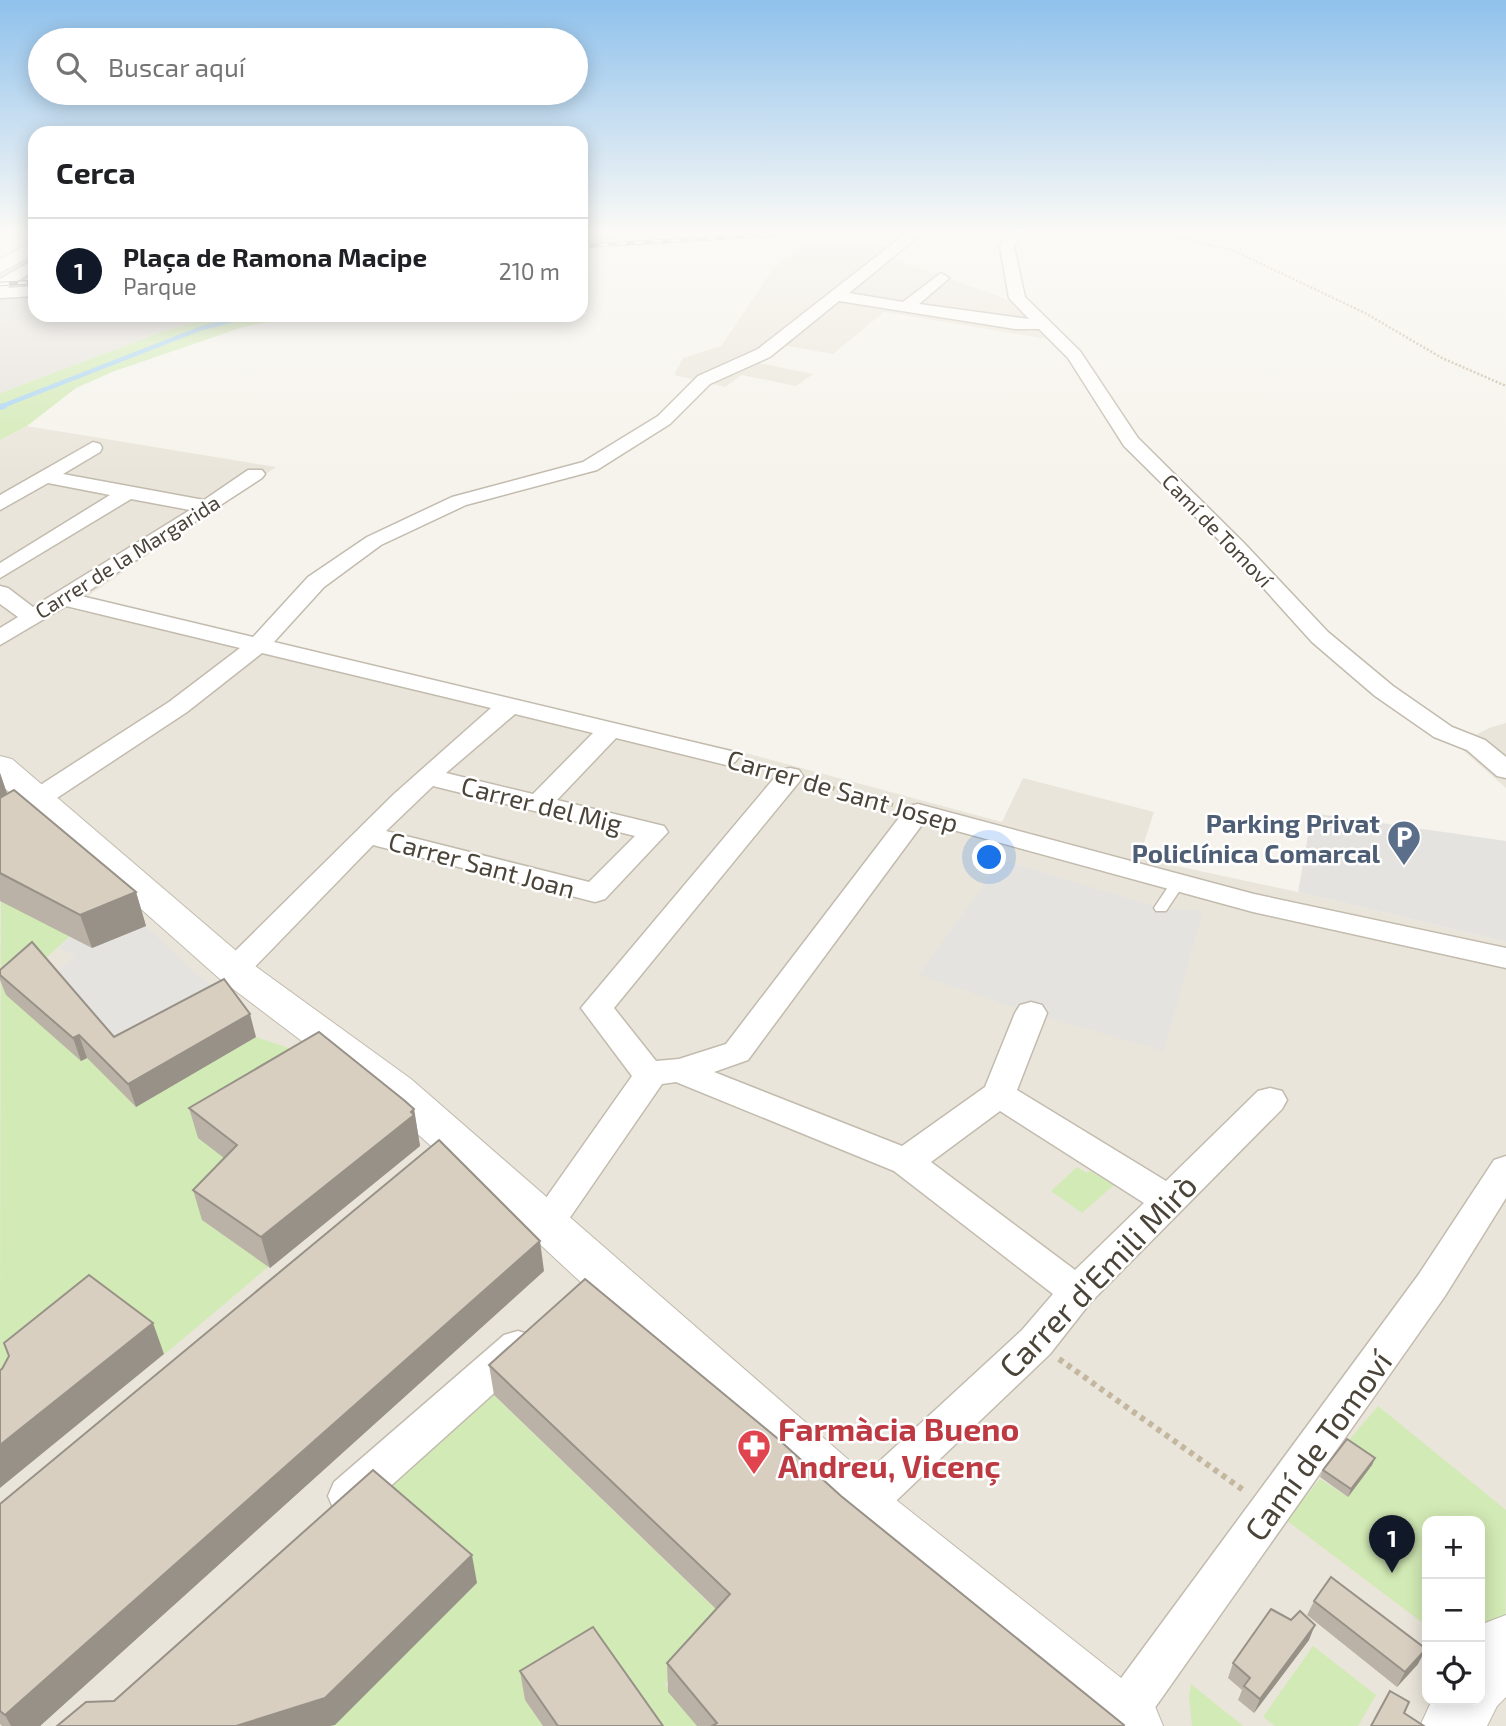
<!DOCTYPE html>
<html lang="es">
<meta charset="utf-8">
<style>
:root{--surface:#fff;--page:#f2f2f2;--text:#202124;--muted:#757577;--line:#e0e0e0;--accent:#111827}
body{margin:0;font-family:"Exo 2",sans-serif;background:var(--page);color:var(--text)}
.controls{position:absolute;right:21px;bottom:21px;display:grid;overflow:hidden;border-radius:14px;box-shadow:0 4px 18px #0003}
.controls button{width:63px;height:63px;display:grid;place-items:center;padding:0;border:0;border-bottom:2px solid var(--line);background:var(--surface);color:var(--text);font:35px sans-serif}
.you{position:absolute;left:990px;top:858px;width:24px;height:24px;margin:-18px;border:5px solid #fff;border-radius:50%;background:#1a73e8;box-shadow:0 0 0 10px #1a73e833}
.badge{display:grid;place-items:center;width:46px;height:46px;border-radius:50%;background:var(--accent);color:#fff;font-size:23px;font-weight:700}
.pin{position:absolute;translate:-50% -58px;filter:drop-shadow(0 2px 4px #0008)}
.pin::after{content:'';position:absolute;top:37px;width:24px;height:21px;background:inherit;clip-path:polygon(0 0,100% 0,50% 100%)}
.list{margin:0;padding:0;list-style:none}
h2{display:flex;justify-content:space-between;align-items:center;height:91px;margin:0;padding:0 28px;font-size:30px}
h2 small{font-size:23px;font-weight:400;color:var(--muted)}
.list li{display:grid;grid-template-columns:46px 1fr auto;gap:21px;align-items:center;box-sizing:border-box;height:105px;padding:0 28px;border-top:2px solid var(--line)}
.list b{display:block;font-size:26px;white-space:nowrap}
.list p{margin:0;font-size:23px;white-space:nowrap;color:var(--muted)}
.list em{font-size:23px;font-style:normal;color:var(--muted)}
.icon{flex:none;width:38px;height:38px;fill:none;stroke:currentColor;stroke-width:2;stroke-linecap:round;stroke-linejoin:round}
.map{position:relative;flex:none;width:1506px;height:1726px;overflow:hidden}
.search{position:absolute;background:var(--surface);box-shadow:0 4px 18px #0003;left:28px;top:28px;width:560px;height:77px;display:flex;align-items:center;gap:18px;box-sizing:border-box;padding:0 24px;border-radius:38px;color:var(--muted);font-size:26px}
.panel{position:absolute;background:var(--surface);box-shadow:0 4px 18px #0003;left:28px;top:126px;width:560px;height:196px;border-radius:21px}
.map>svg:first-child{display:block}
.residential{fill:#eae5da;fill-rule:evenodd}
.industrial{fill:#e6e2dd}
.green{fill:#d2eab5}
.parking{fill:#e5e3e0}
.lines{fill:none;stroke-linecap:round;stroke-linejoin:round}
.stream-far1{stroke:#a9d4f2;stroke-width:4.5}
.stream{stroke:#a9d4f2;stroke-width:6}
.service-casing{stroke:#c2bbae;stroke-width:3}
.minor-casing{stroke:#c2bbae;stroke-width:3}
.tertiary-casing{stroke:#c2bbae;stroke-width:2}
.path-far2{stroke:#c4b79f;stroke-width:2.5;stroke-dasharray:2 2;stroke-linecap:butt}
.path-far1{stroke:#c4b79f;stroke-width:4.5;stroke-dasharray:3.5 3.5;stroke-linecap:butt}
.path{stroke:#c4b79f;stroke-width:6;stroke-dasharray:5 5;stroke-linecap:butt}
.service{fill:#fff;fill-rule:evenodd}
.minor{fill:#fff;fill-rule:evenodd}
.tertiary{fill:#fff;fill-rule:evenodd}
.rail-casing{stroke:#9a9a9a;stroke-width:4.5}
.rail{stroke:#fff;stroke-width:2.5;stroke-dasharray:9;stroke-linecap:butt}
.wall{fill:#bab2a6}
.shaded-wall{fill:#979187}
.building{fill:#d8cfc1;stroke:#979187;stroke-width:2}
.labels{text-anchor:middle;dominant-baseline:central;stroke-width:5;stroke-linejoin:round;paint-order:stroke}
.far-street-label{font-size:21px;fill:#4b4439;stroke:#fff}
.street-label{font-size:26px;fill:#4b4439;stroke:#fff}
.service-label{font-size:26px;font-weight:bold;fill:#4e5e75;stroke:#fff;text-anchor:end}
.near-street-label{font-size:32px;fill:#4b4439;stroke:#fff}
.near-health-label{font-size:32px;font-weight:bold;fill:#be3a42;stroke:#fff;text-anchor:start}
</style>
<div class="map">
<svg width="1506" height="1726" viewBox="0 0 1506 1726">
<rect width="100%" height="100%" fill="#f6f3ec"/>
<path class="residential" d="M804,243L904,247L891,258L1018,303L1053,340L884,312L833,354L782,345L759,363L813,374L796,386L742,375L725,387L674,375L683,358L721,346L775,266Z
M27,426L276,467L69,609L727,748L1002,822L1023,778L1154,812L1139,858L1298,892L1506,942V1726H0V440ZM1427,1521H1480V1700H1427Z
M1506,723V788L1457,745L1489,728Z"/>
<path class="industrial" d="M35,254V315H221L164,331L0,393V275Z"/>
<path class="green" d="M581,231H654L581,246Z
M221,315H302L243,327L112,372L76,388L27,426L0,440V393L164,331Z
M1,900L70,936L6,995L109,1045L135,1107L256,1037L328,1061L246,1175L268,1267L165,1354L101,1306L0,1380Z
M1077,1167L1087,1173L1090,1171L1114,1185L1082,1213L1051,1191Z
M484,1386L730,1623L665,1684L698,1726H646L526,1700L543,1726H330L477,1583L373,1492Z
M1378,1406L1506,1510L1505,1683L1480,1665V1521H1427V1626L1286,1520L1320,1479L1348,1497L1372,1465L1344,1446Z
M1313,1646L1376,1695L1358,1726H1275L1263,1717Z
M1191,1684L1243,1726H1192L1189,1696Z"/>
<path class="parking" d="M1312,813L1506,841V942L1298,892Z
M985,855L1161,908L1203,911L1164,1051L1031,1013L918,975L996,868Z
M146,926L194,972L230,1001L121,1060L52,978L75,954L58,949L70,936Z"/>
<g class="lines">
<path class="stream-far1" d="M581,240L624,231
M0,407L202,328L253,315"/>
<path class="stream" d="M0,407L4,406"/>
<g class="service-casing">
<path id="service" d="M1179,877L1186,881L1166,911H1156L1154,908L1174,878Z"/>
</g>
<g class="minor-casing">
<path id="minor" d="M909,231H925L849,293L903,302L941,273L949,278L946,281L919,304L1029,319L1009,298L1000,247L1004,239L999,231H1013L1018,239L1014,247L1025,297L1080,351L1138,438L1244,543L1328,632L1393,686L1452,727L1485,740L1506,757V778L1497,776L1467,750L1434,737L1375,696L1312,642L1230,551L1124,446L1068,358L1039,329H1015L839,301L770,357L710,384L670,424L597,470L466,505L381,545L324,587L274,642L735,752L739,757L735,762L726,765L616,738L557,800L664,826L668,832L605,899L595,902L373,845L245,977L234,980L223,977L219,970L223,963L394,794L491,708L262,653L187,712L10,829L0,831V811L169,702L240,648L66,606L0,645V628L18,617L0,604V586L8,588L33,607L190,510L131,499L0,578V563L110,495L48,483L0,510V495L93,442L100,444L102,448L100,452L63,474L204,500L248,470H262L265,474L262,478L81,596L253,637L308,577L367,537L452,497L583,462L658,416L698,376L758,349ZM515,714L593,733L533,794L446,773ZM433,786L635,836L589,882L386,831Z
M35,259V270L7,288L35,286V296L0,298V279Z
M790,768L799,770L803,776L799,782L614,1008L656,1061L679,1059L726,1044L908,806L918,804L1254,894L1506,948V968L1253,912L924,822L748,1060L714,1072L902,1146L985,1087L1015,1013L1020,1005L1031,1002L1042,1005L1047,1013L1017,1090L1166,1181L1258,1091L1270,1088L1282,1091L1287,1100L1282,1109L1090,1303L1050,1354L876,1520L861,1525L846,1520L840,1506L846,1492L1022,1330L1053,1294L894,1171L676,1082L662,1084L560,1232L547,1236L534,1232L529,1222L632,1076L581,1008L781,770ZM1000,1111L1144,1203L1075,1270L931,1162Z
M1506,1156V1198L1445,1296L1142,1726H1102L1098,1716L1105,1700L1419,1274L1494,1160Z
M518,1331L532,1335L537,1347L532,1359L364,1510L349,1515L334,1510L328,1496L334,1482L504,1335Z"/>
</g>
<g class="tertiary-casing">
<path id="tertiary" d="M35,240V254L0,273V259Z
M0,756L12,759L248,961L411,1079L881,1488L1154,1704L1163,1726H1084L841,1524L530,1235L381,1101L220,979L0,784Z
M1506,1615V1697L1497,1706L1487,1726H1420L1432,1700H1480V1631L1485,1623Z"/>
</g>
<path class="path-far2" d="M1149,231L1232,250L1365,313L1442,358L1506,386"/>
<path class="path-far1" d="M747,763L769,770
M811,782L893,805"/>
<path class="path" d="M1059,1359L1246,1492"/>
<use href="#service" class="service"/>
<use href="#minor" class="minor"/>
<use href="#tertiary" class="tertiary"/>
<g class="rail-casing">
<path id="rail" d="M581,246L834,231
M0,284L35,282"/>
</g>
<use href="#rail" class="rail"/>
</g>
<path class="wall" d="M0,773L7,794L136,892L146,926L92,948L0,901Z
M0,970L114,1037H256L136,1107L87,1058L81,1061L6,995L0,980Z
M189,1108L414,1109L420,1146L270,1268L202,1220L193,1190L224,1158L198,1138Z
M544,1271L40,1726H2L0,1724V1504Z
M489,1365L841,1496L1124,1726H697L668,1692L667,1663L716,1609L494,1395Z
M1375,1458L1372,1465L1348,1497L1320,1477L1323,1470Z
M1314,1601L1418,1664L1397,1687L1307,1615Z
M1309,1640L1254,1713L1238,1700L1242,1690L1228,1678L1233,1663Z
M520,1671L663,1726H543L525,1700Z"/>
<path class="shaded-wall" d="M0,773L10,802L0,809Z
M136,892L146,926L92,948L80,915Z
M250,1014L256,1037L136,1107L128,1084Z
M79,1035L87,1058L81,1061L73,1038Z
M414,1109L420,1146L270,1268L261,1237Z
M540,1241L544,1271L40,1726H11L5,1715Z
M153,1323L164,1354L0,1488V1445Z
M1375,1458L1372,1465L1348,1497L1351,1489Z
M472,1555L477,1583L335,1725L330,1726H236Z
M1315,1625L1309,1640L1254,1713L1260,1699Z
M1426,1649L1418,1664L1397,1687L1405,1672Z"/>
<path class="building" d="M14,790L136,892L80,915L0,873V798Z
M32,942L114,1037L224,979L250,1014L128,1084L79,1035L73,1038L0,975V970Z
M319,1032L405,1101L414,1109L411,1112L414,1115L261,1237L193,1190L237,1145L189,1108Z
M439,1140L540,1241L5,1715L0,1711V1504Z
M89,1275L153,1323L0,1445V1370L2,1369L9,1356L4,1343Z
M585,1279L777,1438L841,1496L1124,1725L1123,1726H712L717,1723L667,1663L730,1594L489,1365Z
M1347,1439L1375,1458L1351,1489L1323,1470Z
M373,1470L472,1555L325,1698L236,1726H57L86,1702L114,1701Z
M1331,1577L1426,1649L1405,1672L1314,1601Z
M1271,1609L1291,1620L1300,1611L1315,1625L1260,1699L1244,1686L1250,1678L1233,1663Z
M593,1627L663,1726H558L520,1671Z
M1390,1691L1409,1702L1404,1713L1424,1726H1371Z"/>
<linearGradient id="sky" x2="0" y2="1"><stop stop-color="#8fc1ec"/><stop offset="0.49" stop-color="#fbfaf6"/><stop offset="1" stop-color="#fbfaf6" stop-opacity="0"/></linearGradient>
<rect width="1506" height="473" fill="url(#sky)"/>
<defs>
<g id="parking-pin" transform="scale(1.75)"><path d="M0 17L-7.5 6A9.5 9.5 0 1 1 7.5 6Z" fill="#5c6f8a" stroke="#fff"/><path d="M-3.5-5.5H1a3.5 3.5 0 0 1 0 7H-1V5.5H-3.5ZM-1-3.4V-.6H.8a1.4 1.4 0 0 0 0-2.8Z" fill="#fff"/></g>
<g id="pharmacy-pin" transform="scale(1.75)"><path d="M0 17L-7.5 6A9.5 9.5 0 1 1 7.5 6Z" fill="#e0444e" stroke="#fff"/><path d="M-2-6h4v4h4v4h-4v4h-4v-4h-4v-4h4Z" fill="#fff"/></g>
</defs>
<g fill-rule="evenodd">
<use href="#parking-pin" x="1404" y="837"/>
<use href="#pharmacy-pin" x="754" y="1446"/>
</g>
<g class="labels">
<g class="far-street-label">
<text transform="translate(1218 530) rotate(46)">Camí de Tomoví</text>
<text transform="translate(127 556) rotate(-32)">Carrer de la Margarida</text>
</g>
<g class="street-label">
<text transform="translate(843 790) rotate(16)">Carrer de Sant Josep</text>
<text transform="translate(542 804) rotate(14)">Carrer del Mig</text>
<text transform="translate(482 864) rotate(15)">Carrer Sant Joan</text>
</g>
<g class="service-label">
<text x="1380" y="822">Parking Privat<tspan x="1380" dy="30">Policlínica Comarcal</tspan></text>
</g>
<g class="near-street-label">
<text transform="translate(1097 1275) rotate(-46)">Carrer d'Emili Mirò</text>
<text transform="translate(1317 1445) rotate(-54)">Camí de Tomoví</text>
</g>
<g class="near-health-label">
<text x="778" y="1428">Farmàcia Bueno<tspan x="778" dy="37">Andreu, Vicenç</tspan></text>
</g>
</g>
</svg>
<div class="controls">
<button>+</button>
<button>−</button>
<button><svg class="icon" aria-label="locate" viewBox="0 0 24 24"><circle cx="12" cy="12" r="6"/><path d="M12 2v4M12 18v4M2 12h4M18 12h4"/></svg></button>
</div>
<div class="you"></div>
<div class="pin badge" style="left:1392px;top:1573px">1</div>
<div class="search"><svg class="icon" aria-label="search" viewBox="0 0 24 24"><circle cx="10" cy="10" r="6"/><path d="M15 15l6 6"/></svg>Buscar aquí</div>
<section class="panel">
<h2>Cerca<small></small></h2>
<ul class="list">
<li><span class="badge">1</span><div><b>Plaça de Ramona Macipe</b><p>Parque</p></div><em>210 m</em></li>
</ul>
</section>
</div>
